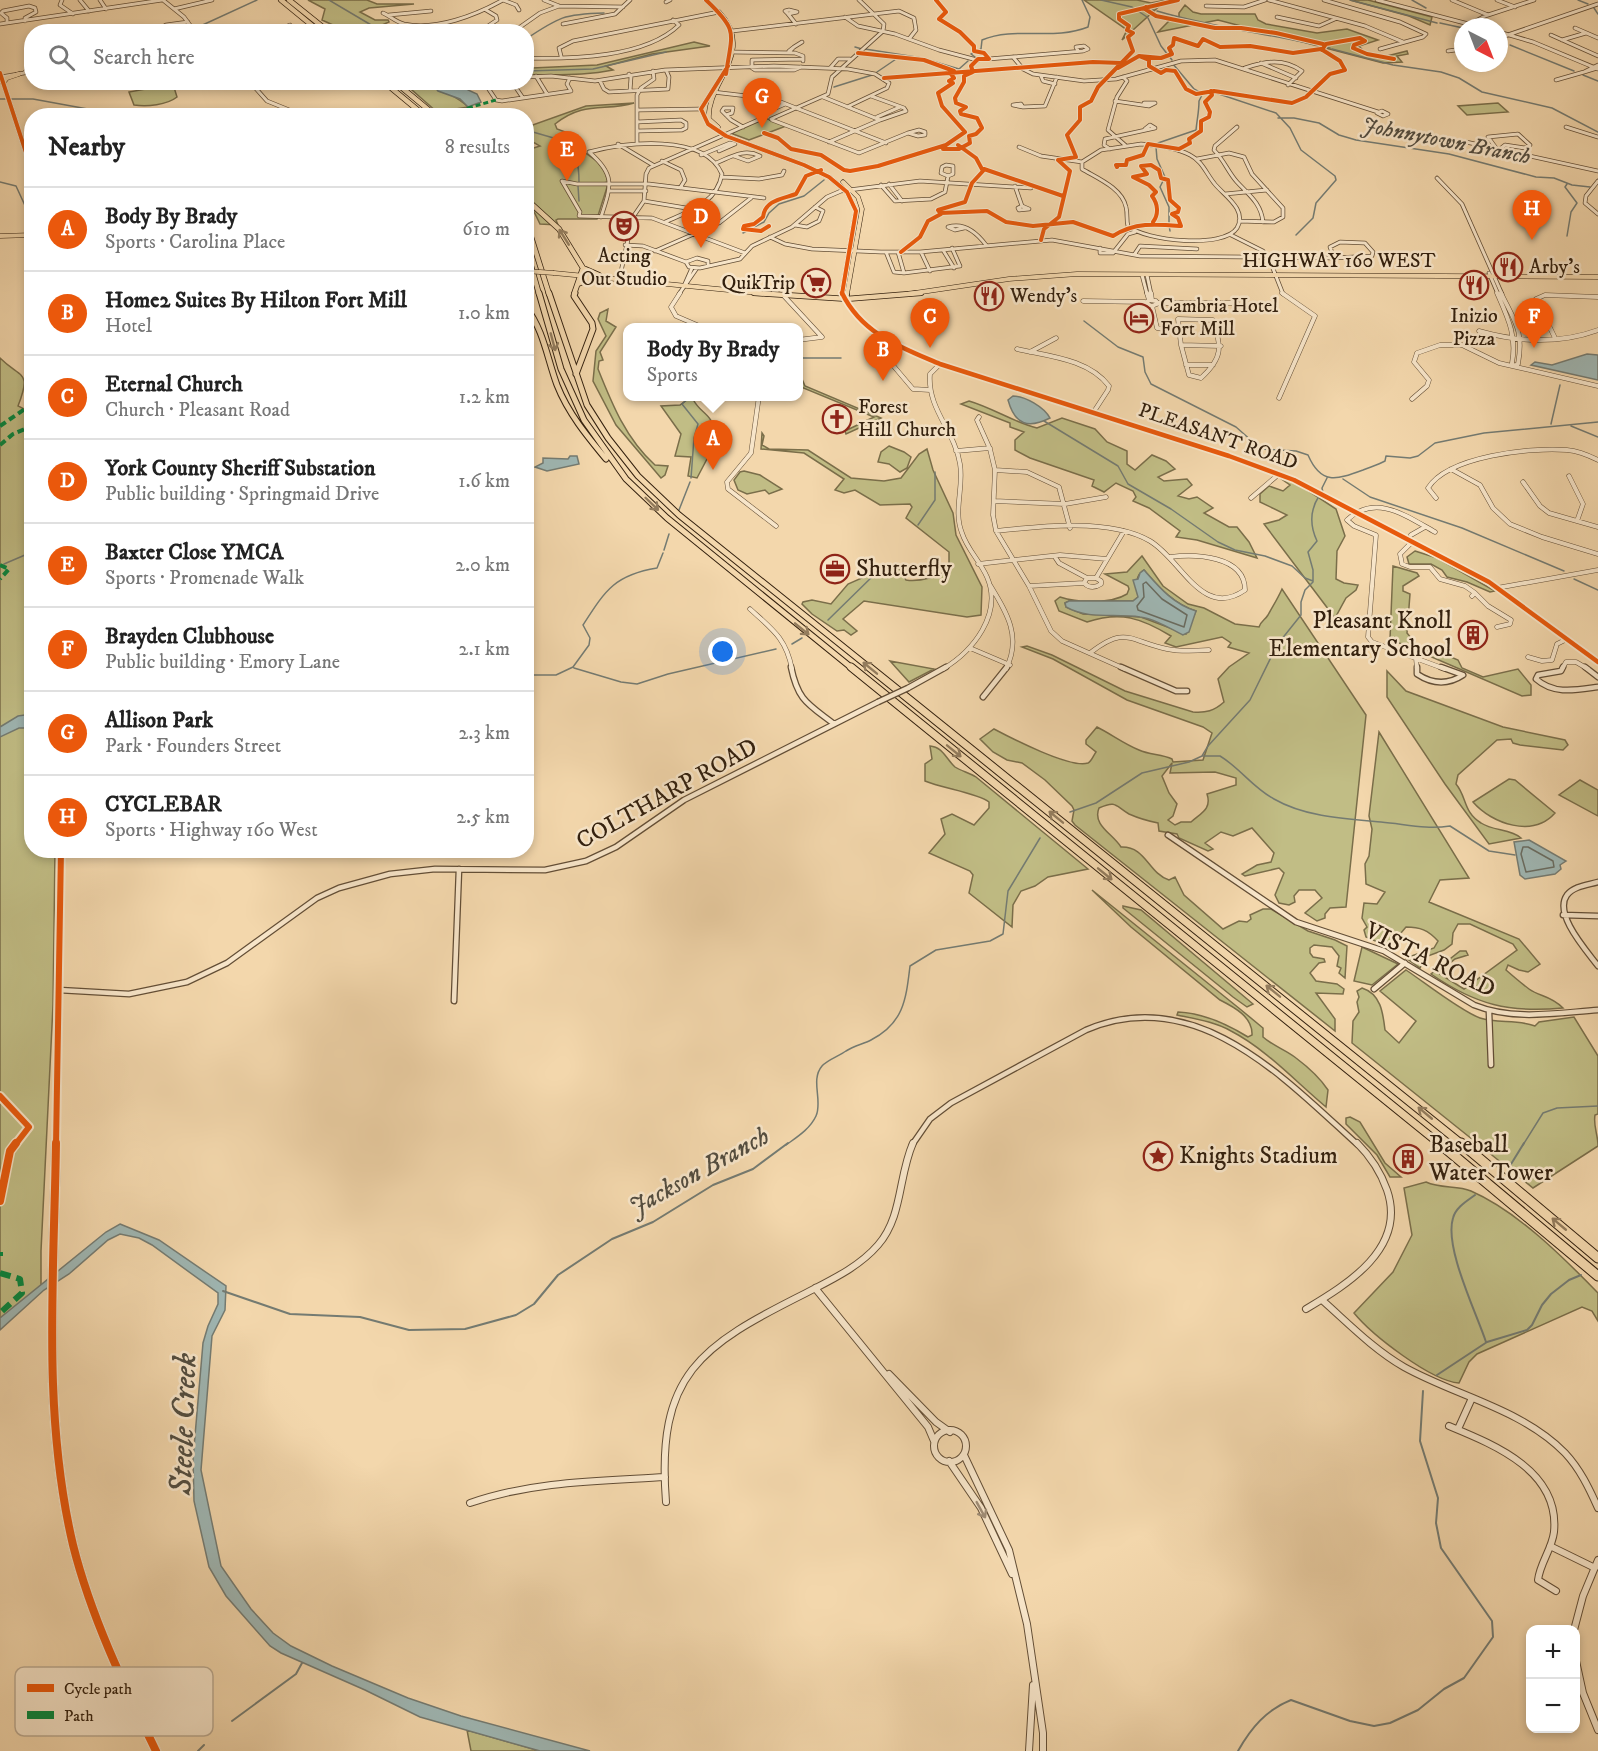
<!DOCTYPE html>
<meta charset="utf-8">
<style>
:root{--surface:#fff;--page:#f2f2f2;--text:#222;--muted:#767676;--line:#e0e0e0;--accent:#ea580c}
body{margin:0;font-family:"IM FELL DW Pica",serif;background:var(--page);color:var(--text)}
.controls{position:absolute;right:18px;bottom:18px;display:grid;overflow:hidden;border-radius:12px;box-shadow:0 3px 9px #0003}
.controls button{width:54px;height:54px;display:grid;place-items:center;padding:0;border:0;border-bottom:2px solid var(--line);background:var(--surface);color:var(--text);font:30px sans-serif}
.compass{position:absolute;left:1454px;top:18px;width:54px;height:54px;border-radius:50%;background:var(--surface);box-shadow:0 3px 9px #0003;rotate:138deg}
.you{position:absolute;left:723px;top:652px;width:21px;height:21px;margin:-15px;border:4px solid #fff;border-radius:50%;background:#1a73e8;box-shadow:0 0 0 9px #1a73e833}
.badge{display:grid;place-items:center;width:39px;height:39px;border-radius:50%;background:var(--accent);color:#fff;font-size:20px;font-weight:700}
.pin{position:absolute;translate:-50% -50px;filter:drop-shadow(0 2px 3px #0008)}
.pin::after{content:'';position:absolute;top:32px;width:21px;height:18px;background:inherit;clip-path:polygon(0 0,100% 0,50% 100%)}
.popup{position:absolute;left:623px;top:323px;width:180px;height:78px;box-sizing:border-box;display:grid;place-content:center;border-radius:12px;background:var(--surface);filter:drop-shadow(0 2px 4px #0005);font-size:20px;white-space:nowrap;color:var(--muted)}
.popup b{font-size:22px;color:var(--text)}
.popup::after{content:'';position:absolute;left:50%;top:100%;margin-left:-12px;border:12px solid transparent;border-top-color:var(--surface)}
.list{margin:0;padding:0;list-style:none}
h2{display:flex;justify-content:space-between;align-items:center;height:78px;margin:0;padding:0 24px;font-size:26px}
h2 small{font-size:20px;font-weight:400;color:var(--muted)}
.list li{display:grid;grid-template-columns:39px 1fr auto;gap:18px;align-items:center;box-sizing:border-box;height:84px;padding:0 24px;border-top:2px solid var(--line)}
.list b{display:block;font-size:22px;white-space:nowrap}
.list p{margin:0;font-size:20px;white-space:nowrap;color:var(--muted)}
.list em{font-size:20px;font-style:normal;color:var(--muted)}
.icon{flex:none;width:33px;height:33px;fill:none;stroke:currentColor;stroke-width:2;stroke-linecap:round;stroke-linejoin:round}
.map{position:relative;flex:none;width:1598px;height:1751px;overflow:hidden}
.search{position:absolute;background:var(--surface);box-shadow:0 3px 9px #0003;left:24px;top:24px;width:510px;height:66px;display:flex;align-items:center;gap:15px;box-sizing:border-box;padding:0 21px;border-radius:24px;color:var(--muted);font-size:22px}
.panel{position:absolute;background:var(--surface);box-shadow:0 3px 9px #0003;left:24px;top:108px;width:510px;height:750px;border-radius:24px}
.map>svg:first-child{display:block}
.green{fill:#c1bd85;stroke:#7a6e4a;stroke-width:1.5;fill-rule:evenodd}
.water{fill:#9fb7b4;stroke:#747b72;stroke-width:1.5}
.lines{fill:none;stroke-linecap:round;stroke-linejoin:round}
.shore{stroke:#696c61;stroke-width:1.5}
.stream-far1{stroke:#747b72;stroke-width:1.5}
.stream{stroke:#747b72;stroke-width:2}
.minor-far3-casing{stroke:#634e36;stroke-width:4.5}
.minor-far2-casing{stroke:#634e36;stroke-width:5}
.minor-far1-casing{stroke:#634e36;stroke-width:7}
.minor-casing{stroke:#634e36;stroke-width:8}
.major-far3-casing{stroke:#33200e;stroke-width:5}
.major-far2-casing{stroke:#33200e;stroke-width:6}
.major-far1-casing{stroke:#33200e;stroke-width:8}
.major-casing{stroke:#33200e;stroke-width:10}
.highway-far3-casing{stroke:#33200e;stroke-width:6}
.highway-far2-casing{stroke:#33200e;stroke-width:7}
.highway-far1-casing{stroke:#33200e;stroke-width:9}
.highway-casing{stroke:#33200e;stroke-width:11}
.minor-far3{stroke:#f7e5c9;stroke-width:3}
.minor-far2{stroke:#f7e5c9;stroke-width:4}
.minor-far1{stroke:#f7e5c9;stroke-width:4.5}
.minor{stroke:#f7e5c9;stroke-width:6}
.major-far3{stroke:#f3d7ac;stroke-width:4}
.major-far2{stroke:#f3d7ac;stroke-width:4.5}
.major-far1{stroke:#f3d7ac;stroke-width:6}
.major{stroke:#f3d7ac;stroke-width:8}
.highway-far3{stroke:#f3d7ac;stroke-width:4.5}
.highway-far2{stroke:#f3d7ac;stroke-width:5}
.highway-far1{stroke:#f3d7ac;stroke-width:7}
.highway{stroke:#f3d7ac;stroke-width:9}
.minor-bridge-casing{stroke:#634e36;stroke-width:7;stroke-linecap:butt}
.major-bridge-casing{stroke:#33200e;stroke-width:5;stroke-linecap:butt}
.minor-bridge{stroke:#f7e5c9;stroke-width:4.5}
.major-bridge{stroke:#f3d7ac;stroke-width:4}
.quiet-far2{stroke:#00873e;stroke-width:3;stroke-dasharray:5 3;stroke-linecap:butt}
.quiet-far1{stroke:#00873e;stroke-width:4;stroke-dasharray:7 4;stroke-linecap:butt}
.quiet{stroke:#00873e;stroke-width:6;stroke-dasharray:11 6;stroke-linecap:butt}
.cycleway-far3-casing{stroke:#f7e5c9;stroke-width:6}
.cycleway-far2-casing{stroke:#f7e5c9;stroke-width:8}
.cycleway-far1-casing{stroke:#f7e5c9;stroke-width:10}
.cycleway-casing{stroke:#f7e5c9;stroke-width:11}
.cycleway-far3{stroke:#e8590c;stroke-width:4}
.cycleway-far2{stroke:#e8590c;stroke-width:4.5}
.cycleway-far1{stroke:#e8590c;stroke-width:6}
.cycleway{stroke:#e8590c;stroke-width:8}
.oneway{stroke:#937c5d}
.oneway2{stroke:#9f8c75}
.labels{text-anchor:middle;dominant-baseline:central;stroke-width:5;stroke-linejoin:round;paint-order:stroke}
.far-poi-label{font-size:20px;fill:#33200e;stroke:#f7e5c9;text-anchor:start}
.far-street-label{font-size:20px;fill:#33200e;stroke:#f7e5c9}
.far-water-label{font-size:22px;font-style:italic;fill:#534d40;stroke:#f7e5c9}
.poi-label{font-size:24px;fill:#33200e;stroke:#f7e5c9;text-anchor:start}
.street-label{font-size:24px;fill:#33200e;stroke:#f7e5c9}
.water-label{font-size:26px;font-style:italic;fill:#534d40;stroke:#f7e5c9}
.near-water-label{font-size:32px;font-style:italic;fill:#534d40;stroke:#f7e5c9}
.key{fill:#f7e5c9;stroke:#bcaa91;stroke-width:1.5}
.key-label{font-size:16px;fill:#33200e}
</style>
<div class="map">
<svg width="1598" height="1751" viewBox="0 0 1598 1751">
<rect width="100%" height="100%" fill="#f3d7ac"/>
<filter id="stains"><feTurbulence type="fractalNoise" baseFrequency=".00333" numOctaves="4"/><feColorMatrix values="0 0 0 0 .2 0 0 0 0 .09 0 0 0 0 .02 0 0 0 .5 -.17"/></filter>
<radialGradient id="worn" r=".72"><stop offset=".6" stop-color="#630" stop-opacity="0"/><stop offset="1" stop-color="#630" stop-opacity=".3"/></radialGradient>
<path class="green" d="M308,0H367L377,4H414L369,8L360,12L375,20H388L389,22L380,26L394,31H346L322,20L325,9Z
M1084,0H1137L1151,3L1166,0L1122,40L1127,30Z
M1350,0H1368L1432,17L1430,25L1409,16Z
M1185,5L1193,12L1201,14H1255L1258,20L1266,24L1317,33L1347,29L1378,40L1359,46L1366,54L1387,56L1407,51L1408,54L1397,56L1402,62L1383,63L1218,20L1158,32L1170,20L1179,18V13Z
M694,42L710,46L652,54L606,66L613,70C584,76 556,74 527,75L526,69L532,68L597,65Z
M404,83H432C443,93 458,96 468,107L437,112Z
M173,84L177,97C167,105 147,107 134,105L129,92Z
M634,103C605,112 585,100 555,124L557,129L576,136L580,149L598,162L605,172L608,182L603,183L608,184L597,219H558L556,220L558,225L540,224L526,195L527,150L540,146L533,142L527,144V127L586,106Z
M1498,103L1508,112L1467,115L1458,106Z
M765,118L786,126L749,140L733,134L734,131Z
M608,309L606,321L616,327L600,352L603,360L599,361L598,369C612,404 626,439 655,465L668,466L665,475L661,478L616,425L593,381L596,351L606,336L598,319L600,313Z
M0,358C21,379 32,370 18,406L24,409L31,406L32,850L55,851L53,1005L41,1251V1289L0,1325Z
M802,379L805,386L881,418L846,434L845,431L874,417L801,387L799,380Z
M692,396L697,397L693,399C699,413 715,415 713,432L720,439L715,454L707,459L697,478L688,476L691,457L675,456L681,434L661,406L680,405Z
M969,401C993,408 1013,422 1037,428L1062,418L1095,429L1107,442L1127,451V464L1135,470L1152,455L1166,461L1175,469L1158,477L1164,481L1187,479L1192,485L1178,496L1189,499L1197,497L1213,508L1204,513L1229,527H1237L1249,542L1257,558L1197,540L1176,537L1180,531L1149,508L1133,501L1136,497L1133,491L1116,483L1104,492L1092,486L1094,480L1030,458L1015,450V440L1024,432L1010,427V423L961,404Z
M762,433L764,436L762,445L769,449L808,450L851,478L884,481L901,478L919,454L927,449L933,470L953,513L956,535L982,587L981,615L967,617L864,601L843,619L857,631L851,635L844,630L837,631L812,614L802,604L803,602L812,600L831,604L848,584L891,565L901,570L906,580C918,582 942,577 949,567V552L906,518L912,507L910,504L880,505L855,490L844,493L835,490L844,479L804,453L761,449Z
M889,446L904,452L911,457L907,468L900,472L889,464L878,462L881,452Z
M744,471L760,475L782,489L769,494L765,490L747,494L738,490L734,480L740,472Z
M1281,476L1295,482L1336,509L1345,536L1337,551L1336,579L1344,583L1358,585L1356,590L1346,598L1335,618L1264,524L1279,520L1287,515L1260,502V494L1269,486L1283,491L1290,485L1280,478Z
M1415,551L1437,558L1495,591L1490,592L1467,582L1447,577L1442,570L1431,564H1409L1407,557Z
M1142,556L1163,586L1188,604L1204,608L1235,624L1259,627C1261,621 1265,620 1268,615C1273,606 1278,598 1282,589L1366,715L1346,907L1330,908L1325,914V918L1317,921L1305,913L1322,898L1315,890H1299L1294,896L1295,902L1289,905L1279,903L1275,895L1284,873L1279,868L1245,876L1242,874L1257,865L1271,862L1274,853L1252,828L1233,836L1221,832L1205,843L1213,849L1208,851L1179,838L1177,834L1159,831L1158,823C1148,821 1138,818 1129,814C1115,806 1117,800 1099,808C1092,825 1113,834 1121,847C1146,846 1148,873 1169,880L1175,877L1184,895L1223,929L1239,921L1247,922L1251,919L1250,915L1263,909H1271L1308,931L1335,940L1347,946L1345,978L1339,973L1341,968L1337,966L1339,956L1332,947L1314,945L1310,948V953L1313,957L1324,959L1325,962L1319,963L1310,973L1316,981L1337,984L1344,989L1343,994L1316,993L1335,1019V1031L1075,825L1072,821L1074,810L1072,806L1045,780L1022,763L1007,760L993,752L980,739L994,729C1011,738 1071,769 1088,763C1092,761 1093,756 1096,752L1086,744V740L1097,727C1111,734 1124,744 1139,750C1150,755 1162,754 1172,759L1173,762L1203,760L1212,733L1203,727L1127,700L1053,659L1022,647L1027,646L1052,655L1125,691L1193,712C1206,713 1214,711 1224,702L1218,679L1229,667L1249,653L1228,647L1231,643L1222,637L1176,647L1165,643L1171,636C1141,618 1121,611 1087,622L1059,611L1055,601L1060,597C1078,603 1111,604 1127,594L1129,589L1128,586L1105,574L1127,572ZM1144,570C1159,587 1173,604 1196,611L1186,634L1141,617L1083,614L1066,607L1065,603L1069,601H1133L1138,597C1137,587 1134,576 1144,570ZM1172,763L1170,773L1215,772L1236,778V785L1207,794C1212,809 1201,813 1191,822H1181L1175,825L1168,820L1173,816L1177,804L1169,793L1162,776Z
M1393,566L1417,573L1419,576L1403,586V591L1410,594L1407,633L1416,644L1436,655L1444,654L1458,660L1462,668L1483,677L1518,669L1531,685V695L1522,696L1390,639Z
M890,661L934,669L909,682Z
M1387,671L1406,691L1503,727L1565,740L1568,745L1563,750L1520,745L1513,743L1511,739L1497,740L1458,775L1456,784C1467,797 1463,812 1481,823C1493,831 1511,829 1521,838L1489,844L1445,784L1387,697Z
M1379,732L1469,878L1440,880L1429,902L1519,939L1540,964L1528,972L1519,970L1508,965L1506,970C1514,977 1521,983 1529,989C1540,997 1550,995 1563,1008C1509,1013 1476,1005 1431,974L1460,951H1466L1468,955L1455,959L1438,973L1464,989L1517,950L1513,944L1470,924H1458L1453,933L1452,944L1444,950L1425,957L1420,968L1406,958L1434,948L1438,941C1428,930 1420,927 1406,927L1395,940L1387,946L1366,937L1364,930L1367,927L1362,918L1364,903L1377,904L1385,892L1366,884L1365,864L1369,856L1372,829L1369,816Z
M930,746C943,747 946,759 955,767C961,771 970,773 976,777L1088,869L1048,877L1035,886L1021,891L1013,905L1012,927L969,893L973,875L970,871L929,853L945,834L941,819L952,814L974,825L989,808V802C978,793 941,788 925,781V764L932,759Z
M1509,779L1515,780L1555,813C1533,838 1492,824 1473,802Z
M1580,780L1598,790V816L1559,795Z
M1092,890L1240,1009L1263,1028V1037C1273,1046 1286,1050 1296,1058C1308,1067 1320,1078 1328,1090L1326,1107C1296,1082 1266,1049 1231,1031C1215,1022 1196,1019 1177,1015L1178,1012C1202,1013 1227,1024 1248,1037L1252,1035C1253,1017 1234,1007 1220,1000L1131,927Z
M1123,906L1141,910L1253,1004L1247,1007L1233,997L1123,908Z
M1362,947L1398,964L1372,985L1354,981Z
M1406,970C1424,982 1462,1012 1480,1018C1498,1024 1516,1019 1535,1026L1539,1022L1574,1017L1598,1056V1114L1595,1115C1593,1126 1598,1134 1598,1146L1533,1188L1352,1043L1353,1021L1359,1012L1357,1002L1359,997L1357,991L1362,988C1381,994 1383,1013 1385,1030L1399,1043L1416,1021L1380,991Z
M1350,1117L1360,1122L1385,1163L1401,1177H1390L1377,1155L1346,1124V1118Z
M1426,1182C1441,1189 1457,1185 1471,1191C1517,1211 1563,1257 1598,1293V1321L1592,1311L1582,1307L1477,1354L1469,1362L1459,1383C1431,1381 1372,1335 1354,1313L1393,1272L1412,1235L1404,1188Z
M467,1730L540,1751H471Z"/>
<path class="water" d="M432,83H465L468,90L477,94L481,102L468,107L460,99L438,91Z
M1587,354L1598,355V380L1531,365L1535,362L1552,365Z
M1013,396C1025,396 1044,407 1050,418C1028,429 1015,425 1008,400Z
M570,456H577L579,464L547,471L535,467L543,463V458L568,459Z
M1144,570C1159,587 1173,604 1196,611L1189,632L1183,635C1169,628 1155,619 1140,617C1115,613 1089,620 1066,607L1065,603L1069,601H1133L1138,597L1133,580L1138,579L1140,573Z
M31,714V728H19L0,737V727L18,716Z
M1529,840L1566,861L1560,865L1561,869L1555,874L1525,879L1520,875L1514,842Z
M120,1224L159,1240L226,1286L225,1310L212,1336L201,1470L221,1566L251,1609L273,1633L291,1646L332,1666L408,1698L461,1716L590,1751H540L420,1717L365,1690L281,1653L270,1646L226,1596L209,1567L194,1501L193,1459L203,1343L208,1326L218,1304V1293L152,1245L139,1238L120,1234L108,1240L69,1274L44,1290L0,1330V1318L106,1232Z"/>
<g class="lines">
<path class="shore" d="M1146,582L1162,599L1187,615L1184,627L1138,610L1137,606L1144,597L1143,584Z
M1523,847H1528L1553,861L1554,867L1526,872L1521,854Z"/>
<path class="stream-far1" d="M329,0L383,32
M1101,0L1132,7L1147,17
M1350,0L1437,23
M1412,0L1426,8
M1578,0L1588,4
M1594,8L1598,14
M1147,10H1154
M1157,11C1214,28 1272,34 1330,48
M1148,18L1161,46L1172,60
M1440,23L1463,28
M196,28L257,0
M526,39C559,17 564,14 604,13
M1510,45L1574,71
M855,47L862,49
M865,49L922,58L959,69L968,61
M1332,49L1393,65L1441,72L1459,78L1482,92L1552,108L1598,132
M975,57L971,54L981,49L982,40C1016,26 1053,41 1088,27L1090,17L1082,0
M1173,64L1194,89L1203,94L1213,92L1276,113L1290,128L1301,150L1335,176L1336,180L1316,203L1313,218L1296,235
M526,71L593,69L666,52
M877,72L902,55
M1583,75L1598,81
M834,87L872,75
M0,99H6
M11,99H33L126,116
M1278,118H1294L1319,123L1339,135L1356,140L1449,154L1536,177L1554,178L1572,185L1590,187
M526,130L564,141C577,151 579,166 579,182
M1158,143L1196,130C1197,119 1199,112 1199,101L1202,95
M1156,147L1157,159L1165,177L1160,187L1169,207V223
M0,182L16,186L28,212L25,223L29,231
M1567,184L1565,187L1577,203L1571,212L1567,236
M578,186L579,201
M1169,225L1170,231
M743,233L764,222L769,213L779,204L804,196L824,180
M1084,321L1118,347L1143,357L1145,372L1151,384L1236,427L1261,449L1296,451L1308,455C1321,485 1336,480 1363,470C1370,467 1378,465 1385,461L1386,456L1410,458L1418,456L1435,443L1484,433L1598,422
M798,358H841
M691,396L682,404L698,424L694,438L691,478
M1044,421L1118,466L1128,484L1171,509L1218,542L1235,550L1265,556L1292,566L1305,578L1313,581
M1551,424L1560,385
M1571,426L1598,437
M1343,479L1370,497L1462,528L1564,571
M1323,493L1322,488L1327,478
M679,510L690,482
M918,525L935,500V472
M664,550L669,534
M4,564L25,555L32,549
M1574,579L1598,590
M828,620L877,572
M792,644L802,638
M574,668L621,682L637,684L668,674L776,649
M526,675H556L573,667L589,645L590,638L583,625C605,591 614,575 657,568L663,553
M1202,756H1220C1240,768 1253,788 1274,799C1305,817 1346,819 1381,822C1405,824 1426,830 1450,826L1489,851L1515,855
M1070,812L1096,803L1142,773L1189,762L1202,756L1208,746L1250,700L1277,645L1301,615V602L1305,590L1313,582V570L1308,552L1317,541C1310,526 1310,510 1319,496
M786,1145C797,1137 810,1129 816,1116C823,1101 810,1080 822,1066C827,1060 839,1056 846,1051C854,1046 863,1044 871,1040C904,1023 906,999 910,966L936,950L990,941L1003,934L1008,891L1040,838
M1523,1145L1543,1113L1557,1108L1598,1106"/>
<path class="stream" d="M1508,1169L1524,1143
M1475,1195C1467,1201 1456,1207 1453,1218C1444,1247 1476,1312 1486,1342
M223,1291L290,1314L360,1317L409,1330L465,1329L516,1315L534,1304L558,1275L612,1239L653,1222L713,1185L753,1169L788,1143
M1437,1375L1487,1342L1527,1330L1532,1325L1542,1305L1551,1294L1569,1280L1581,1275
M232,1721L296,1674L302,1663
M198,1751L204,1745
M1238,1751C1251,1728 1266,1710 1291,1700L1350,1721L1374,1726L1390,1723L1418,1710L1444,1689L1464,1678L1493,1637L1492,1621L1441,1548L1436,1523L1438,1498L1420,1441L1423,1391"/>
<g class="minor-far3-casing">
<path id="minor-far3" d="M62,0L60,5L73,14
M80,0L89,11
M100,0L106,9
M163,0L184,17L195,32
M503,0L516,5L519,10
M544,0L559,6L623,7
M1269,0L1365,26L1403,42
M1324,0L1400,22L1426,34L1423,37L1380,49
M1377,0L1480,27
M1452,0L1488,15
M1497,0L1515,7
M666,2L670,0
M1206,6L1244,7L1265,0
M174,9L212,0
M789,10L797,12L788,14L785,11Z
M383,13C390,16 396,22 404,24C436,31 476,15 503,0
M788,14L796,24
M389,15L431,11
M845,17L858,26L895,34L939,50L977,60L1083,51L1088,49L1084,46L1076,47L1078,51
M1277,17L1319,26L1335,19
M7,23V18L1,13L3,11L29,6L35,8L36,12L25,18V21
M0,24L162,0
M563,24L615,14L630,0
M1470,24L1485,16L1534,0
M468,28L488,26L497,20L496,16L486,10
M1575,28L1598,38
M732,31L899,11L914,18L916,30L909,39
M155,32L166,25L188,22
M254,32L263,28H271L267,32
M273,32L290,25
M513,32L540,13L559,6
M1499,32L1533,42L1598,69
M1551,35L1598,56
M1499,38L1598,4
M1562,40L1586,33
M794,47L802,42
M789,51L794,47L789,52
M1448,51L1463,49
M731,52L795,53L803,56V61
M561,56L559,48L573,41L719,12
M1013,57L1023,69L1033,74L1084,81L1116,79L1181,61L1215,60L1378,112
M526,58C572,59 645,58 679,25L673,20
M1261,63L1296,78
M801,67L794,70H755L752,68V60L803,59
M831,67L838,59H850
M1245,68C1266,61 1283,58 1302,71L1288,85
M1597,68L1584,72L1598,65
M629,74L631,77L630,91
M536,76L547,94
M1041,76L1043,81L1055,84
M1,77L24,73L32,66
M526,77L551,76L595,81L665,70L774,66L848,69L875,74L889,83L887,88L847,107
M1123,77L1127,81L1117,97L1108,130L1125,145
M1556,80L1584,72
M600,81L604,89L609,92L668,89L669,77L666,70
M250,82L267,101L304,116
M484,82L496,100L502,101L571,91L567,84L570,78
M512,82L523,98
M485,85L495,82
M713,92L773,99L886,143
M823,97L880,120L906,111L904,108L871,96
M1115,101L1149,106L1155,103H1144
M1021,104L1023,107L1013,105Z
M1023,107L1045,106L1057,77
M638,110L701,109
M1382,111L1388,114L1383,116L1377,113Z
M726,115L732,113L733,108H724L722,111L731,120L743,127
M765,117L762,114L785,104
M877,117L900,107
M771,119L828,94L832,77L883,31L884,24L859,0
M772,120L859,153L908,133
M637,122L681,120L686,123V128L682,130L637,131
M1237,127L1215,146L1214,150C1224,160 1228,172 1237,182C1249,195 1261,203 1263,222
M1566,127L1598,137
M919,130L925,132V135L918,136L908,133Z
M637,142V95L641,88L654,79L653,71
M829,142L880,120
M1466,142L1598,171
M618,144L653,165
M1141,144C1157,146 1175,147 1190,155C1202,161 1206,173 1214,183C1223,195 1248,209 1237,228C1224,249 1145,241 1128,226C1126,220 1128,214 1126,207C1122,188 1097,178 1082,169V162L1101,150Z
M1019,147L1041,156L1082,162
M1496,148L1488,137L1518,134L1530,145L1525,148L1505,145L1500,149
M1110,149L1104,145L1105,139L1155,128L1150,125L1145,129
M589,152C624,143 704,132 722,174C717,203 690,211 665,222
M589,152C616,175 611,186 601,217
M701,155L730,143L735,144L719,151
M1197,159L1229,153L1244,157L1252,174L1283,208V217L1274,222L1239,221
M662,161L681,170L685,180L680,188
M716,163C731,157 744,148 760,156L748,161L734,156
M946,165L953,166V174L948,176L941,173L942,167Z
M722,177L759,179L782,175L784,171
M1437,178L1462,204L1502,294
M1598,181L1586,196L1585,203L1598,214
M889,184L902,201
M881,185L895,201L931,199L945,192L948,176
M1015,186L1022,206
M609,191H646
M1225,194L1267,190
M644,201L692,209
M1022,206L1029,209L1019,210L1018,208Z
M795,225L807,227L819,221L823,211L815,207
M964,228L955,230L948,227C964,222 977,233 986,245
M1231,235L1263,251L1270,261L1283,294
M770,237L785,244L812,249L881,252H920L1052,240L1140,256L1334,258
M1340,242L1365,243L1373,252L1372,256L1334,258L1330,247Z
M625,245L643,246L686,262
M1100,248V253H1113L1128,234L1135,232
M943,250L954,268
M655,251L719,223L751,198
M886,252L894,272L904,273L960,266L952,248
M898,252L904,273
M921,252L930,271
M745,253L652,218L579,216L580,212L562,181L577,184H649L764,198
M1134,255L1140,246L1197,249
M686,262L689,267L700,268L740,259L752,246L792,227L827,197L841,191L920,181L1031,188
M686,262L697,258L708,261V264
M1489,273L1498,294
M1142,275L1147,294
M1147,275L1151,294
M620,276L633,217L644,201L646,174L649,168L765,117
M684,286L692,268
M679,294L697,268"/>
</g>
<g class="minor-far2-casing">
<path id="minor-far2" d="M680,293L671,307L676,316L704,328
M1147,293L1149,300
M1151,293L1152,300
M1497,293C1508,318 1517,336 1512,363L1514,366
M1501,293C1515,322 1524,331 1518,364L1514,366
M784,296L822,337L798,340
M1150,300L1156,301L1157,304L1152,306L1145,303Z
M1083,301L1145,302
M1157,303H1237
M1152,306L1157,328L1181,332
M1178,319L1213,320C1221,347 1224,357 1201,378L1189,375L1181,345Z
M1479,331C1518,342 1560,344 1598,330
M1555,338L1536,299L1545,295L1598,297
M1181,345L1221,346
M1017,349C1048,356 1089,359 1109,386L1108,390L1093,413
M1030,352L1056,338
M891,363L913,389L930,390
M940,364L930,374C927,409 955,431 960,464C964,487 953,511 962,533C967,549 980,561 987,577C1003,614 973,651 943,669
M1186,365H1213
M759,396L751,453L727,482L728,489L776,526
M1279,398L1315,316L1282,293
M1412,399L1427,386L1429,380L1414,362L1417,353L1440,345H1462L1499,363L1598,386
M979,417L977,420L990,449L995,470L993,515L996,531L1029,586L1051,631L1062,641L1125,669
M956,451L990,448
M1451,469L1480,485L1493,508L1510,524L1542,537L1598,554
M995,470L1027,472L1059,487L1070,528
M1569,476L1583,504L1577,521
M1523,482L1540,506L1549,513L1598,527
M1251,498L1279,474
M1436,498L1428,488C1448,456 1531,447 1567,450C1578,451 1588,455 1598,460
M994,501L1065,504L1106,497
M996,531C1040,526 1111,518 1150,541C1182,560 1202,620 1245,590C1245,555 1194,554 1170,557
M1435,532C1406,516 1376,493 1347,520L1354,526L1376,535L1368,637L1372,642L1445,669
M1411,535L1425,527
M1412,542L1400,554L1402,564L1410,567H1430L1440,579L1465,586L1475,593
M1055,557L1059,563L1087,578
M978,564L1060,555L1107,559
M1087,578H1096L1101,581V584C1095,588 1089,588 1084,583Z
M1096,578L1124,531
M990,585C1007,613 1022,637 1006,669
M1029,586L1084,583
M1497,588L1598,570
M1472,596L1475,593L1488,606L1511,620L1510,624L1497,627
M750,609C772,629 786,638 792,669
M970,648L1010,665
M1090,653C1126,625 1129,641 1167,649C1181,652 1195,651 1209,650
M1528,657L1542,661L1552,660L1557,644L1567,639
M1416,658L1417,669
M1562,669L1566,662H1576L1588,669"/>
</g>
<g class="minor-far1-casing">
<path id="minor-far1" d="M791,667C798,701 808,704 834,724
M1121,667L1176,691H1187
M1417,667V674C1432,684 1448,685 1463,675L1441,667
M1563,667L1561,671L1538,675L1536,679C1554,695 1576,690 1598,687
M1585,667L1598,677
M908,688L946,667
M983,697L1007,667
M1168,835L1296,922L1384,951L1474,1005C1514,1021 1556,1013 1598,1010
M1598,882C1588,885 1574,886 1567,895C1553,914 1587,951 1598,966
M1563,915L1598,916
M1374,989L1405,963
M59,990L129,994L187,982L227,963L317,898L339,888L390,874L435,869L545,870L586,861L616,847L684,800L878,702
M454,1001L459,869
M1489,1012L1491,1065
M912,1145L930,1119L951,1103L1086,1030C1196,983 1284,1078 1358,1145"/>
</g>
<g class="minor-casing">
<path id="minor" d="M815,1288L928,1427L934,1441
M1322,1300C1348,1323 1373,1349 1404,1367C1456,1396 1522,1409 1565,1453C1580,1469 1589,1488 1598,1508
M1306,1309C1348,1284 1407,1248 1387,1190C1381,1173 1370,1156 1357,1143
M889,1374L936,1422L950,1432
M1449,1426C1495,1445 1560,1471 1554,1532C1552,1549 1540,1563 1538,1580L1556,1591
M1458,1429L1472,1398
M934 1446a16 16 0 1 1 32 0a16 16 0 1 1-32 0Z
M964,1455L1009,1550L1027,1624L1043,1733V1751
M949,1461L981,1508L1012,1574
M666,1502C656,1374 700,1346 806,1293C831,1280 859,1267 878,1245C903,1216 898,1177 913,1143
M470,1503C533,1481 599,1481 665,1477
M1550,1546L1595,1568
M1574,1630L1583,1596L1598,1560
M1576,1661L1583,1693L1598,1730
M1029,1751L1033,1685"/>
</g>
<g class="major-far3-casing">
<path id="major-far3" d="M706,0L717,11
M728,66L701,109L708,124L726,136L804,165L829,177L847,192L856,211L842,294
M0,73L32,171
M3,83L7,78L19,74
M718,127L709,119C706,82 757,53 719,12
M843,182L858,197L862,209L847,294
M0,236L32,235
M554,273L769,294
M908,294L1009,279L1077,274L1598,277"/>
</g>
<g class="major-far2-casing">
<path id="major-far2" d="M754,293L848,299
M842,293C862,334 900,347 940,364L1229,456L1294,480L1489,582L1598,662
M846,299L847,293
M846,299L921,293"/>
</g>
<g class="major-far1-casing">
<path id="major-far1" d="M56,1145L61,850"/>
</g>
<g class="major-casing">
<path id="major" d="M56,1143C54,1277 42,1414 73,1545C91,1617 124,1685 156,1751"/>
</g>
<g class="highway-far3-casing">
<path id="highway-far3" d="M281,0L320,32
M289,0L329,32
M384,82L425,116
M395,82L436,116
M526,199L559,229L583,268L599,275
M526,221L549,294
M526,248L539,294
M578,284L594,277
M574,294L583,268"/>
</g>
<g class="highway-far2-casing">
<path id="highway-far2" d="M539,293L561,369L584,420L626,479L667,518L853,669
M549,293L587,405L608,438L638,476L679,515L871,669
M575,293L574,296L592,323L593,329L576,374
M526,307C544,331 547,358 557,385C568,413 587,436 606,459"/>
</g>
<g class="highway-far1-casing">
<path id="highway-far1" d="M851,667L1441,1145
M869,667L1463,1145"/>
</g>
<g class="highway-casing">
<path id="highway" d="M1439,1143L1598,1276
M1461,1143L1598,1258"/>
</g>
<use href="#minor-far3" class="minor-far3"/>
<use href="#minor-far2" class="minor-far2"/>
<use href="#minor-far1" class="minor-far1"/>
<use href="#minor" class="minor"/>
<use href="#major-far3" class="major-far3"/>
<use href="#major-far2" class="major-far2"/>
<use href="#major-far1" class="major-far1"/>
<use href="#major" class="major"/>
<use href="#highway-far3" class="highway-far3"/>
<use href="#highway-far2" class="highway-far2"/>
<use href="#highway-far1" class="highway-far1"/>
<use href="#highway" class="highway"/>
<g class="minor-bridge-casing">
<path id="minor-bridge" d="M878,702L908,688"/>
</g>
<g class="major-bridge-casing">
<path id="major-bridge" d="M526,271L554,273"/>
</g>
<use href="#minor-bridge" class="minor-bridge"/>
<use href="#major-bridge" class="major-bridge"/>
<path class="quiet-far2" d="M469,116L468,108L496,100
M526,164L532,165"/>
<path class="quiet-far1" d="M0,426L32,404
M0,445L13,434L32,426
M0,565L9,569L0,579"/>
<path class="quiet" d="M0,1252V1256
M0,1273L20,1279L22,1293L0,1313"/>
<g class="cycleway-far3-casing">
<path id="cycleway-far3" d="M706,0C739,31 732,32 726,74
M936,0L946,12L939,19L960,32L974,46V51L984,53L989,59H978L971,66L973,72L964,76V82L955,98L956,103L966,107L960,111L961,114L977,118L982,128L976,134L969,136L970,143L959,149H943
M1146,7L1145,9L1156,16L1215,28H1241L1276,33L1323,44
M1174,38L1198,46L1203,39L1220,47L1250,46L1293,53L1321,49L1340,61L1345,70L1330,74L1306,97L1292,103L1214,91L1196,94L1186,89L1175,71L1166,70L1161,73L1149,66V60L1139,56L1161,58L1172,54L1169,48L1173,45Z
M1322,50L1326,44L1360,38L1365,41L1354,45L1353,48L1367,54L1394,59
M728,66L701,109L708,124L726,136L804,165L829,177L847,192L856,211L842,294
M1118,68L1139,56
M0,73L32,171
M884,78L1093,62L1121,63
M764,133L778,138L791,149L821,155L844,170L850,171L878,166L946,145L965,132L942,106L938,93L953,83L949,81L954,78L951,74L954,71L924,60L858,53
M1117,167L1116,165H1126L1127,160L1143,155L1148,144L1179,149L1190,143L1189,139L1201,131V121L1209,117L1210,112L1205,102L1212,95L1211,91
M984,169L1063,196
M941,213L987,211L1006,222L1033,226L1073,222L1113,236C1135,222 1156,224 1181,226L1178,218L1172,214L1178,212L1179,208L1170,200L1168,180L1161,178L1159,170L1151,165L1141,166L1147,174L1133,177L1149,185L1156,192L1152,196C1158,204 1159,214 1153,222
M769,226L761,231L743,229L744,226L754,224L763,217C765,200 782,199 796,194L806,176L821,170
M1041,240L1044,229L1059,217L1070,171L1058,160L1076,157L1067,135L1080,120V107L1091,101L1098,87L1133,51L1128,37L1133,33L1127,30L1129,26L1119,19V14L1178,0
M901,252L920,237L928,221L941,214L938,210L965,202L972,183L983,171L976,158L958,145"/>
</g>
<g class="cycleway-far2-casing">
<path id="cycleway-far2" d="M842,293C862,334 900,347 940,364L1229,456L1294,480L1489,582L1598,662"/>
</g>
<g class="cycleway-far1-casing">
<path id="cycleway-far1" d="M0,1096L29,1127L15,1145
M56,1145L61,850"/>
</g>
<g class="cycleway-casing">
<path id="cycleway" d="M56,1143C54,1277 42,1414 73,1545C91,1617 124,1685 156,1751
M0,1201L10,1151L16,1143"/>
</g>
<use href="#cycleway-far3" class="cycleway-far3"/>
<use href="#cycleway-far2" class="cycleway-far2"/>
<use href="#cycleway-far1" class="cycleway-far1"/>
<use href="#cycleway" class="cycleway"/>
</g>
<defs><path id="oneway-shaft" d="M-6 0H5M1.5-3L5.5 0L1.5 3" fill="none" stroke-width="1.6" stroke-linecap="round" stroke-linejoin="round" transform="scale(1.5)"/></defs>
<g class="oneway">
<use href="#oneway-shaft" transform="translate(564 237) rotate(-122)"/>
<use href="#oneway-shaft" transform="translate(553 342) rotate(75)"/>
<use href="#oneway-shaft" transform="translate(652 504) rotate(44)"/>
<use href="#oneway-shaft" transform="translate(802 629) rotate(39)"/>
<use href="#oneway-shaft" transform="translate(870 668) rotate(-141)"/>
<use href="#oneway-shaft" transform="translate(954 751) rotate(39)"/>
<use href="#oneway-shaft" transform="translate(1056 817) rotate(-141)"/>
<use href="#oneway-shaft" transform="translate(1105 874) rotate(39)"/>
<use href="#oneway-shaft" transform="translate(1273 991) rotate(-141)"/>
<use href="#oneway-shaft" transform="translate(1425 1113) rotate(-140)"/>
<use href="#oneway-shaft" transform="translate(1559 1224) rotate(-140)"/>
</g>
<use class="oneway2" href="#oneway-shaft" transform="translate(981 1510) rotate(61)"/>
<defs>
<g id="theatre-ring" transform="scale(1.5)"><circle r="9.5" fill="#f7e5c9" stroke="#8f2418" stroke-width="1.5"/><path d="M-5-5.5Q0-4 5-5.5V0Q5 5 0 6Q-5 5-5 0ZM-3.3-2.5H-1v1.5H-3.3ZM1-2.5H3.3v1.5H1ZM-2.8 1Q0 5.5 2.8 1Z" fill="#8f2418"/></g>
<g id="restaurant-ring" transform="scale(1.5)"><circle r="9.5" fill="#f7e5c9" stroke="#8f2418" stroke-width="1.5"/><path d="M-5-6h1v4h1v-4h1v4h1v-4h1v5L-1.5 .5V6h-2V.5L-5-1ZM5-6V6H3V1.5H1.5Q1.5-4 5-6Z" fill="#8f2418"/></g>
<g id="supermarket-ring" transform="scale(1.5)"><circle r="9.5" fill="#f7e5c9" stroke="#8f2418" stroke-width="1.5"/><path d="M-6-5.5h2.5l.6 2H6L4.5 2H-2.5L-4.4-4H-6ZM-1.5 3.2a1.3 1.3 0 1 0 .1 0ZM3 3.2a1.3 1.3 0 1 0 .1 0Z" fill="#8f2418"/></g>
<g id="hotel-ring" transform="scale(1.5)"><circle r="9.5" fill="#f7e5c9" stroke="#8f2418" stroke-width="1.5"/><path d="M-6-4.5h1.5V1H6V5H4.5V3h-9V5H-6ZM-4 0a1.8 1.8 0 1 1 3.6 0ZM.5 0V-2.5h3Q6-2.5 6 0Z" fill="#8f2418"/></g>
<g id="church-ring" transform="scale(1.5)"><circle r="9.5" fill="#f7e5c9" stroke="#8f2418" stroke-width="1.5"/><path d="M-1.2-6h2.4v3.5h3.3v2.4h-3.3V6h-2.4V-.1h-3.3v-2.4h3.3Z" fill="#8f2418"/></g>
<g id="office-ring" transform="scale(1.5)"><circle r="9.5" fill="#f7e5c9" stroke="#8f2418" stroke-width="1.5"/><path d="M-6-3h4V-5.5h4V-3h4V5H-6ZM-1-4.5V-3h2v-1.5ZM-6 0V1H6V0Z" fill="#8f2418"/></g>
<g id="building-ring" transform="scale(1.5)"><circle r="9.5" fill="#f7e5c9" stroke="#8f2418" stroke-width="1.5"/><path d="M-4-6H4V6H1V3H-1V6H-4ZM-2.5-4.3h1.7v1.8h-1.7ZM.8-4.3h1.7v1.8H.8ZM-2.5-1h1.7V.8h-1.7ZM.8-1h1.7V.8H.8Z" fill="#8f2418"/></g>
<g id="sight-ring" transform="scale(1.5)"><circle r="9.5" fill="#f7e5c9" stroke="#8f2418" stroke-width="1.5"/><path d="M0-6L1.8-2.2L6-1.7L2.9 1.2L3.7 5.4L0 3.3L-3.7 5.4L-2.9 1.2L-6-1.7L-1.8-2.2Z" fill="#8f2418"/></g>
</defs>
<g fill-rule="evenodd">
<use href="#theatre-ring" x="624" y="226"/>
<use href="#restaurant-ring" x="1508" y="267"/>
<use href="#supermarket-ring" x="816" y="283"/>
<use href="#restaurant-ring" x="1474" y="285"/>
<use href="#restaurant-ring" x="989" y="296"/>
<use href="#hotel-ring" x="1139" y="318"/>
<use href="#church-ring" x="837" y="419"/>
<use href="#office-ring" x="835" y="569"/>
<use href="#building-ring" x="1473" y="635"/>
<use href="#sight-ring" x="1158" y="1156"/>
<use href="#building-ring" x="1408" y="1159"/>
</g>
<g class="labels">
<g class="far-poi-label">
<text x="624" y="256" text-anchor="middle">Acting<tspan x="624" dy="23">Out Studio</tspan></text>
<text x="1529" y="267">Arby's</text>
<text x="795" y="283" text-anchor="end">QuikTrip</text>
<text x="1010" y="296">Wendy's</text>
<text x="1160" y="306">Cambria Hotel<tspan x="1160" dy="23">Fort Mill</tspan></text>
<text x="1474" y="316" text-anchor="middle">Inizio<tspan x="1474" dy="23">Pizza</tspan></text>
<text x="858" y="407">Forest<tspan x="858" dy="23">Hill Church</tspan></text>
</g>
<g class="far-street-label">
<text x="1339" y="261">HIGHWAY 160 WEST</text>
<text transform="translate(1218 437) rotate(19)">PLEASANT ROAD</text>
</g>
<g class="far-water-label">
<text transform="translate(1446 141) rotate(11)">Johnnytown Branch</text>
</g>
<g class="poi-label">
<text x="856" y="569">Shutterfly</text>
<text x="1452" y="621" text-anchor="end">Pleasant Knoll<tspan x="1452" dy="28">Elementary School</tspan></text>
<text x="1429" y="1145">Baseball<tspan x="1429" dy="28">Water Tower</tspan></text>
<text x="1179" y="1156">Knights Stadium</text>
</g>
<g class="street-label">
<text transform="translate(667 794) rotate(-29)">COLTHARP ROAD</text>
<text transform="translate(1430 960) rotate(26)">VISTA ROAD</text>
</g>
<g class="water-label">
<text transform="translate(699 1172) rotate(-29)">Jackson Branch</text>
</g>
<g class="near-water-label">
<text transform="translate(184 1424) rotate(-88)">Steele Creek</text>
</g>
</g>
<rect x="15" y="1667" width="198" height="69" rx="9" class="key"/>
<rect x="27" y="1684" width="27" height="8" fill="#e8590c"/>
<rect x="27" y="1711" width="27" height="8" fill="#00873e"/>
<g class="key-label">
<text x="64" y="1694">Cycle path</text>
<text x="64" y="1721">Path</text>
</g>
<rect width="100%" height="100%" filter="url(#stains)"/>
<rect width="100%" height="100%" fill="url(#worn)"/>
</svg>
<div class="controls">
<button>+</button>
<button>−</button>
</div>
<svg class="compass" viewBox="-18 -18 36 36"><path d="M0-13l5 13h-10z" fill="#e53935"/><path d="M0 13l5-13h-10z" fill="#767676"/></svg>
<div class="you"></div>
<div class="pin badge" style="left:713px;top:470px">A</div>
<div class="popup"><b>Body By Brady</b>Sports</div>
<div class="pin badge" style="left:883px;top:381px">B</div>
<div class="pin badge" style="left:930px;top:348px">C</div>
<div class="pin badge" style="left:701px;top:248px">D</div>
<div class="pin badge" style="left:567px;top:181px">E</div>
<div class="pin badge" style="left:1534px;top:348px">F</div>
<div class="pin badge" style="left:762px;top:128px">G</div>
<div class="pin badge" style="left:1532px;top:240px">H</div>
<div class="search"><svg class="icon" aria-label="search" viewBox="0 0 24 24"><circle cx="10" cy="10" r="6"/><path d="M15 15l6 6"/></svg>Search here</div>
<section class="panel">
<h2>Nearby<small>8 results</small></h2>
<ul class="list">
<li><span class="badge">A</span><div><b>Body By Brady</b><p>Sports · Carolina Place</p></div><em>610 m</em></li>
<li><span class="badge">B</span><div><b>Home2 Suites By Hilton Fort Mill</b><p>Hotel</p></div><em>1.0 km</em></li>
<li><span class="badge">C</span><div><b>Eternal Church</b><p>Church · Pleasant Road</p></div><em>1.2 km</em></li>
<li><span class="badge">D</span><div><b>York County Sheriff Substation</b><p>Public building · Springmaid Drive</p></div><em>1.6 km</em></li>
<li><span class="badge">E</span><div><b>Baxter Close YMCA</b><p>Sports · Promenade Walk</p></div><em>2.0 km</em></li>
<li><span class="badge">F</span><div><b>Brayden Clubhouse</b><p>Public building · Emory Lane</p></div><em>2.1 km</em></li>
<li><span class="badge">G</span><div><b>Allison Park</b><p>Park · Founders Street</p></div><em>2.3 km</em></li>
<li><span class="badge">H</span><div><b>CYCLEBAR</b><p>Sports · Highway 160 West</p></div><em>2.5 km</em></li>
</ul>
</section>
</div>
